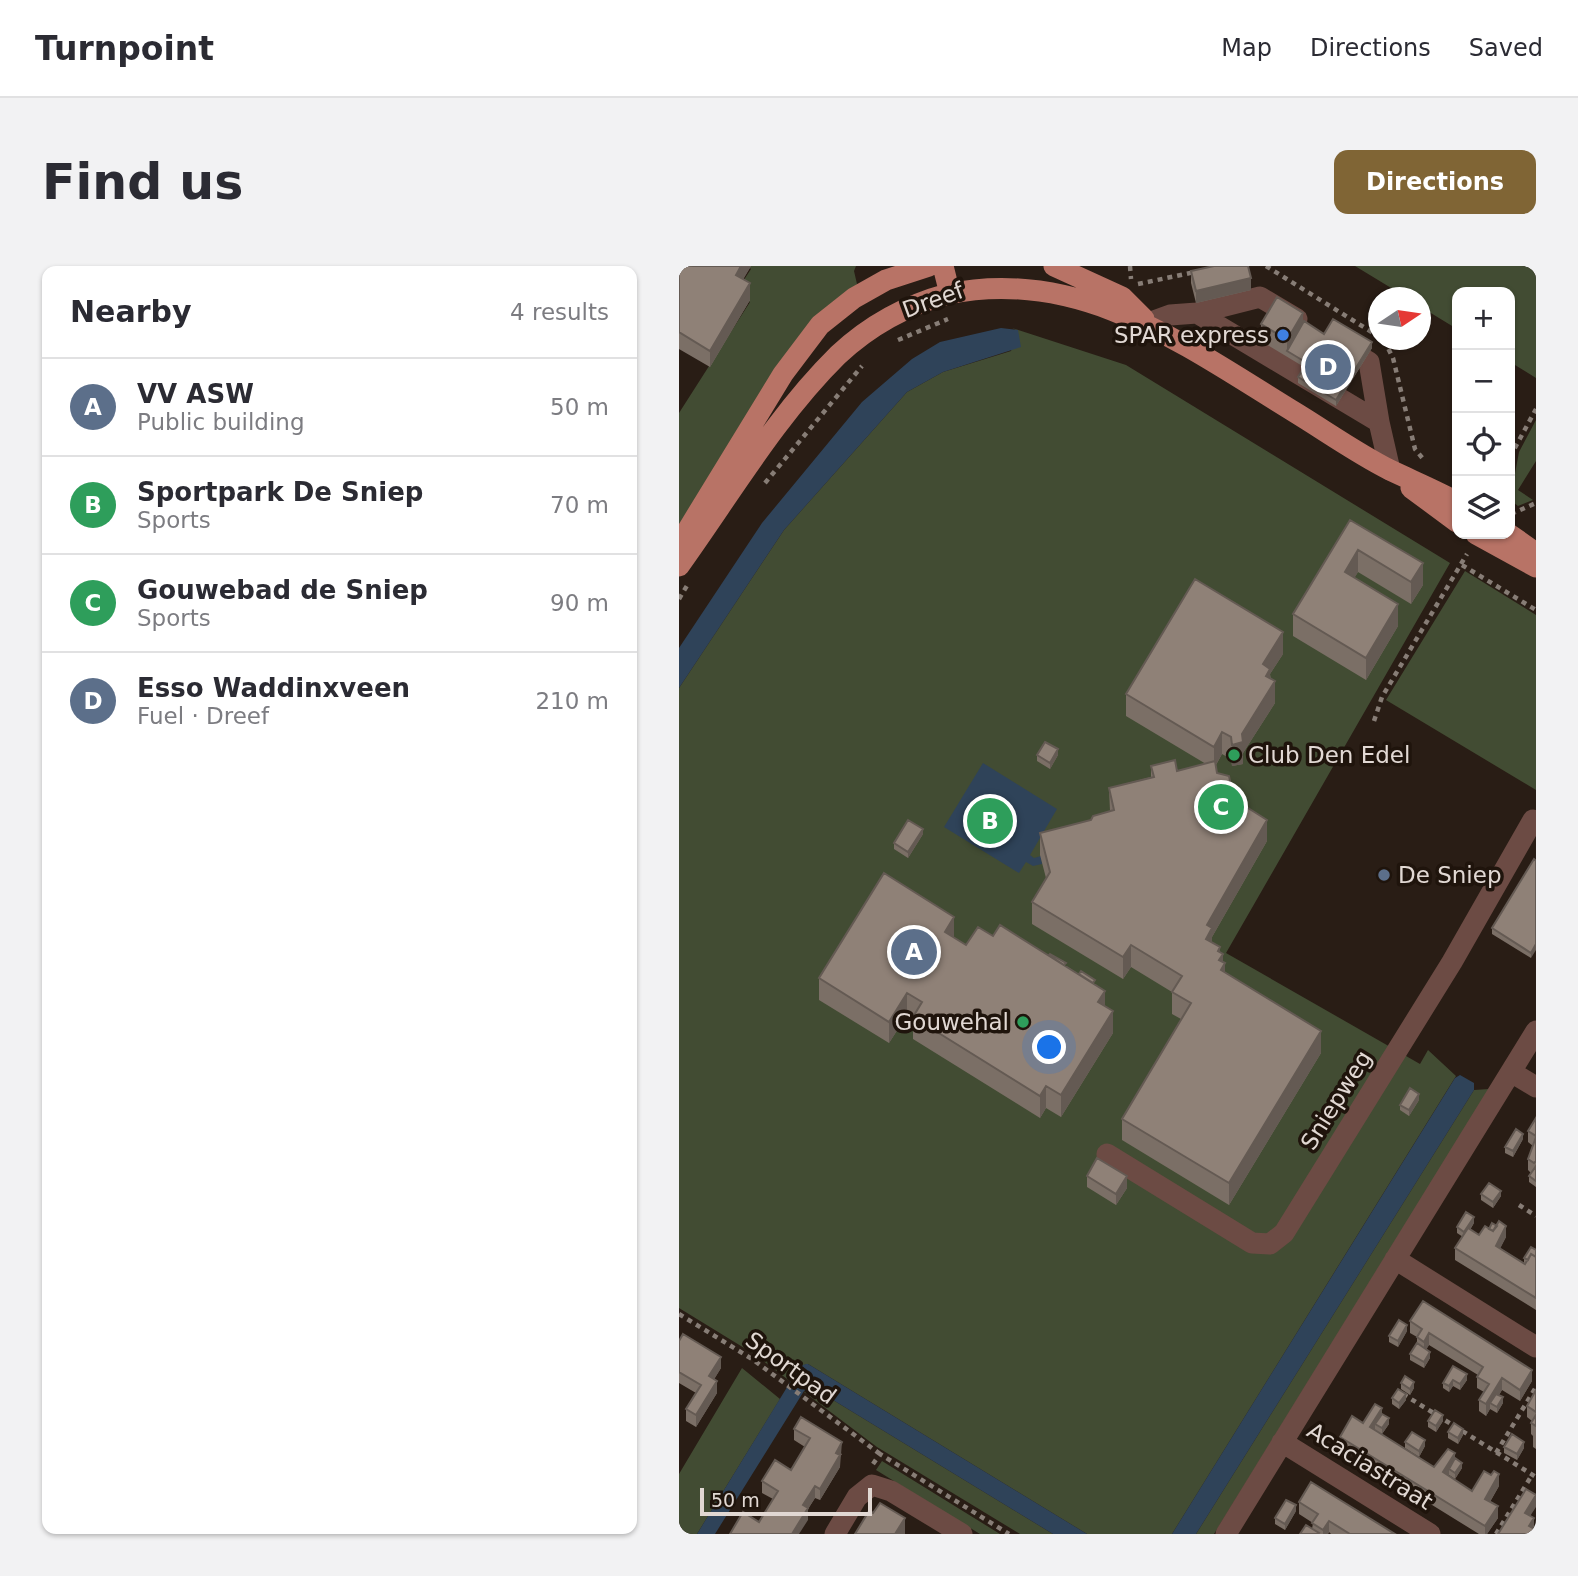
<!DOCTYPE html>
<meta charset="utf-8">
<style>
:root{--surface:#fff;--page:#f2f2f3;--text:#2b2b33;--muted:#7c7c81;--line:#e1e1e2;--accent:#806535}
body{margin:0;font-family:"DejaVu Sans",sans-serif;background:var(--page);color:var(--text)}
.controls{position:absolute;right:21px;top:21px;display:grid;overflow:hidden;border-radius:14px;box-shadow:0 2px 5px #0004}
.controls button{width:63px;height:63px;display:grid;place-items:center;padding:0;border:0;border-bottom:2px solid var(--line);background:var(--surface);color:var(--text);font:35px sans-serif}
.compass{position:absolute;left:689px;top:21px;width:63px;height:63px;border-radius:50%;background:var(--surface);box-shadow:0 2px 5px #0004;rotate:77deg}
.scale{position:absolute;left:21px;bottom:18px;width:172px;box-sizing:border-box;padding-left:7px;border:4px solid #e1d8d3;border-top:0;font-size:19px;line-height:24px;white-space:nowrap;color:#e1d8d3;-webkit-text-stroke:5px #1f140c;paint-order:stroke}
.you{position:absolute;left:371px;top:782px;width:24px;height:24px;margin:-18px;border:5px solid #fff;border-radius:50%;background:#1a73e8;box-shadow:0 0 0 10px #1a73e833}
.badge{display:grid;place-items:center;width:46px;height:46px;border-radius:50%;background:var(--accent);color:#fff;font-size:23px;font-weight:700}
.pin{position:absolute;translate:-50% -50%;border:4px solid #fff;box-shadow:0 2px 7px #0006}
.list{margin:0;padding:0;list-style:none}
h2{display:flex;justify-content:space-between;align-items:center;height:91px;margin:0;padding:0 28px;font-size:30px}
h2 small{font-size:23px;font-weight:400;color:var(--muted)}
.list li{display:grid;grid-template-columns:46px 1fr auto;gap:21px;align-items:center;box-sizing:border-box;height:98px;padding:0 28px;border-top:2px solid var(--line)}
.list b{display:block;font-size:26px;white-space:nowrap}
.list p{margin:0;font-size:23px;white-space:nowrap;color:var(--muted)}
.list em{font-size:23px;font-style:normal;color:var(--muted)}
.icon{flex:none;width:38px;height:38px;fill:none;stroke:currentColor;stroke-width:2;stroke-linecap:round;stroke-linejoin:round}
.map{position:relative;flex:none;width:857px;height:1268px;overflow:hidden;border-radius:14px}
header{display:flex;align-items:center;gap:42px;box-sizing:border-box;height:98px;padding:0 35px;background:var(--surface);border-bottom:2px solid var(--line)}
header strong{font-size:33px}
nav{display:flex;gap:38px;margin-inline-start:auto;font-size:24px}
.intro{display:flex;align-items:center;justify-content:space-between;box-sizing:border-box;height:168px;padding:0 42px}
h1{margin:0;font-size:49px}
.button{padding:18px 32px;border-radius:14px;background:var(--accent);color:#fff;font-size:24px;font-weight:700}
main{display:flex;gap:42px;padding:0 42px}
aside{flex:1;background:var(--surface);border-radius:14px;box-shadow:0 2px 5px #0004}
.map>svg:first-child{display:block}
.green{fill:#424c33}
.water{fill:#2f4359}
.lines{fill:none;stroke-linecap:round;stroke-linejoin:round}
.path{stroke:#877d76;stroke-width:4.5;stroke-dasharray:5 5;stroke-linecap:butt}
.minor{stroke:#6c4b44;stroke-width:21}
.major{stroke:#b87366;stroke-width:21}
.wall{fill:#7b6f66}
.shaded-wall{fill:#645a53}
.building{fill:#8f8177;stroke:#645a53;stroke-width:2}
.shop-dot{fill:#3f7fe0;stroke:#1f140c;stroke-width:2.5}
.leisure-dot{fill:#2e9e5b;stroke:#1f140c;stroke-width:2.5}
.service-dot{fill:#5c6f8a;stroke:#1f140c;stroke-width:2.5}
.labels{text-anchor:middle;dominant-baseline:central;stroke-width:7;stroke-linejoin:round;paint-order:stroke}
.street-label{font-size:23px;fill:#e1d8d3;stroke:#1f140c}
.poi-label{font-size:23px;fill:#e1d8d3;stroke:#1f140c;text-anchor:end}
</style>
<header>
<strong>Turnpoint</strong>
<nav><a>Map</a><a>Directions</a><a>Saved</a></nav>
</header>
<div class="intro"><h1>Find us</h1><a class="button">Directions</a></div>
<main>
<aside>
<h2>Nearby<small>4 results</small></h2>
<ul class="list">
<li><span class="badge" style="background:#5c6f8a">A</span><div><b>VV ASW</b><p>Public building</p></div><em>50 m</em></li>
<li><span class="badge" style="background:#2e9e5b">B</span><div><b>Sportpark De Sniep</b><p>Sports</p></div><em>70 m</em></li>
<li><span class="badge" style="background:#2e9e5b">C</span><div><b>Gouwebad de Sniep</b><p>Sports</p></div><em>90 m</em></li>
<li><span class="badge" style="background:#5c6f8a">D</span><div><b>Esso Waddinxveen</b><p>Fuel · Dreef</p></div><em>210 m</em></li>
</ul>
</aside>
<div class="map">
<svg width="857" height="1268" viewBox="0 0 857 1268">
<rect width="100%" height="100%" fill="#291d15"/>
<path class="green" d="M69,0H177L175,5L178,18L0,262V147L71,36L57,26L72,3Z
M676,0H857V112L831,96V26H778V63L742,41L741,32L727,31Z
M333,62L447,99L771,297L547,687L741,798L749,784L777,810L493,1268H408L129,1098L121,1100L112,1116L75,1088L0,1042V422L105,264L228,126L264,106L332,85L339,65Z
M857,154V195L839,224L854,234L839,240L831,234L840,186Z
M786,305L857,349V524L707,434Z
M810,823L535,1268H517L795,824Z
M63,1102L101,1133L18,1268H0V1208Z
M136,1123L374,1268H341L198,1181L125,1126Z
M203,1195L321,1268H301L197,1204Z"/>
<path class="water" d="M322,62L339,64L342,81L264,106L228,126L105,264L0,422V382L83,257L183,136L233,93L261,76Z
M304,497L378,543L351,589L355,592L362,590L363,598L354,600L347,596L340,607L265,561Z
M781,809L795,817V824L517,1268H493L776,812Z
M127,1098H129L408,1268H374L136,1123L125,1125L36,1268H18L121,1100Z"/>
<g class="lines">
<path class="path" d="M451,0L452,13
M587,0L699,70
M459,18L516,6
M219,74L269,53
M705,74L714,92L736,183L745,194
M831,191L857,143
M86,217L183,100
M832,248L857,237
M783,299L857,344
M0,333L9,318
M695,455L703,431L788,288
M840,939L857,950
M0,1048L73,1093L201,1188
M724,1128L857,1211
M817,1187L857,1121
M194,1198L201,1188L330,1268
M817,1268L853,1209"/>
<path class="minor" d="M518,47L581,31L618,53
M469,57L491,49L518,47L700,156L711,204
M663,80L690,96L700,156
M832,806L857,821
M428,888L573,977L591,978L605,967L773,696L854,554L857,556
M716,993L857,1081
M603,1176L751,1268
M156,1268L178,1231L193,1219L212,1225L283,1268
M547,1268L857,765"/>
<path class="major" d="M264,0L271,28
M375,0L443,31L465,53
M732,222L778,256
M797,268L857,301
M830,268L857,287
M0,278L104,108L141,59L175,32L207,14L250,0
M0,300C51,229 97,150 159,89C190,60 228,39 269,28C402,0 509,81 617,147C648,166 679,188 711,204C734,215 756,224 778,236"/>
</g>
<path class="wall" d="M0,0H72L64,13L71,34L31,101L0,83Z
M512,5L572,24L517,37L512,17Z
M582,58H624L645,68L693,82L657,140L619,117V111L625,101L582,75Z
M671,254L744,319L732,338L679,306L675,312L719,360L687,414L614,370V348Z
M604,388L591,408L596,437L564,487V498L553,500L552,493L543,488L537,499L538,507L553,533L588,575L533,671V677L541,686L546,707L642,787L550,939L443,874V853L502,753L493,748V726L452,701L444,713L353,658V636L367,612L361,589V567L412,554L431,545L430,522L472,511V500L498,505L527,498L447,450V428Z
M358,489H379L371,503L358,495Z
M244,568L229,592L215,583V577Z
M855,593L852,692L813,668V662Z
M314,670L387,700L416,718L426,741L434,767L382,851L367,842L361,852L234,773V752L228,749L210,777L140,734V712L275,672L287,679Z
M740,834L730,850L721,844V839Z
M857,852V921L850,916V910L852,907L849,904V893L854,880L849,876V865Z
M844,873L834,891L826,887V881Z
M408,910L448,922L437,939L408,921Z
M802,928L822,930L814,942L802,934Z
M795,957L791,964L800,969L827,971L821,982L845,997V992L857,984V1044L776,994V982L784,971L778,967V961Z
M731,1055L853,1115L841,1135L823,1124L820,1129L824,1137L818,1147L811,1143L807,1150L800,1145V1134L805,1126L798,1122V1111L799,1109L750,1079L747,1083L751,1092L745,1102L731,1094V1088L738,1077V1071L731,1067Z
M728,1065L719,1081L710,1076V1070Z
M0,1075L42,1102L35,1113L38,1127L17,1161L7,1155V1143L17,1127L0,1117Z
M774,1100L788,1114L781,1124L774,1120L770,1126L764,1122V1117Z
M722,1117L735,1122L731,1129L722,1123Z
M857,1124V1183L854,1181V1170L852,1168V1157L853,1155L848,1151V1140Z
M713,1132L727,1134L720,1143L713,1138Z
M703,1148L710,1158L703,1168L696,1165L755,1201L776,1192L783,1202L776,1213L770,1209L769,1210L793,1225L820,1220L811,1236L819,1252L808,1268H800L661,1182V1171Z
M749,1155H764L757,1166L749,1161Z
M115,1163L163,1188L161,1191V1201L141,1234L136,1232L129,1243V1254L80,1256L94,1233L83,1227V1215L112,1204L126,1181L115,1174Z
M769,1166L784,1169L779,1178L769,1172Z
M726,1176L746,1180L740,1191L726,1182Z
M825,1181L845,1182L838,1194L825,1187Z
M620,1236L716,1268H652L650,1266L649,1268H621L633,1263L634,1257L620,1248Z
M617,1245L606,1264L596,1258V1252Z"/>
<path class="shaded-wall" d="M62,0H72L57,26V9Z
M572,12V24L517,37V25Z
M71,17V34L31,101V85Z
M624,47V64L608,85V74Z
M693,76V82L657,140V134Z
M679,284V306L666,328V306Z
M744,297V319L732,338V316Z
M719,338V360L687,414V392Z
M604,366V388L591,408V423L596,415V437L564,487V498L553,500V479L563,468L584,398Z
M543,466V488L535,502V481Z
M379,483V489L371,503V497Z
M588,554V575L533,671V684L527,695L528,659Z
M244,563V568L229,592V586Z
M275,651V672L266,666Z
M857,678V684L852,692V687Z
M452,679V701L444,713V691Z
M541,681V693L544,688V701L546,697V719L542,726L539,685Z
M426,725V747L419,736Z
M228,727V749L210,777V756Z
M434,745V767L382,851V829Z
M642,765V787L550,939V917Z
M367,820V842L361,852V830Z
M740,828V834L730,850V844Z
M844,868V873L834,891V885Z
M448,910V922L437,939V928Z
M822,925V930L814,942V936Z
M795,951V957L785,972V966Z
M827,960V971L817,991V980Z
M728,1059V1065L719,1081V1075Z
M750,1067V1079L745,1088V1076Z
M751,1086V1092L745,1102V1096Z
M42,1091V1102L30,1122V1110Z
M853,1104V1115L841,1135V1124Z
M788,1108V1114L781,1124V1118Z
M823,1112V1124L814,1139L811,1137V1143L807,1150V1138Z
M774,1114V1120L770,1126V1120Z
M38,1115V1127L17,1161V1149Z
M735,1116V1122L731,1129V1123Z
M727,1128V1134L720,1143V1137Z
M824,1131V1137L818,1147V1141Z
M703,1142V1154L696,1158V1164L691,1173V1161Z
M764,1149V1155L757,1166V1160Z
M710,1152V1158L703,1168V1162Z
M784,1163V1169L779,1178V1172Z
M746,1174V1180L740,1191V1185Z
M163,1176L161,1201L141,1234V1223L157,1187Z
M845,1176V1182L838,1194V1188Z
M776,1187V1198L770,1203V1209L764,1218V1206Z
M783,1197V1202L776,1213V1207Z
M820,1208V1220L806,1244V1233Z
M136,1220V1232L129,1243V1254L120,1268H113L124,1239Z
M857,1229V1241L846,1258V1247Z
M617,1239V1245L606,1264V1258Z
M819,1240V1252L808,1268H806V1260Z
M226,1252V1268H216Z
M855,1252V1264L850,1260Z
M650,1255V1266L649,1268H644V1264Z"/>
<path class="building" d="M0,0H62L57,9L71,17L31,85L0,66Z
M535,0H569L572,12L517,25L512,5Z
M598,31L624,47L608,74L582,58Z
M654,53L693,76L657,134L619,111L628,97L608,85L625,55L645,68Z
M671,254L744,297L732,316L679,284L666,306L719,338L687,392L614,348Z
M516,313L604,366L584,398L591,403L587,410L596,415L563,468L564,476L553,479L552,471L543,466L535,481L447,428Z
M366,476L379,483L371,497L358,489Z
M496,494L498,505L536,495L538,507L550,510L553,524L550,530L588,554L528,659L533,662L527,673L541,681L539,685L544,688L540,694L546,697L542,704L642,765L550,917L443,853L512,737L493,726L503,710L452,679L444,691L353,636L371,606L361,567L412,554L414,550L435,544L430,522L475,511L472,500Z
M229,554L244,563L229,586L215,577Z
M855,593L857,595V678L852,687L813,662Z
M205,607L275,651L266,666L287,679L299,661L314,670L321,659L426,725L419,736L434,745L382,829L367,820L361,830L234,751L243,736L228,727L210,756L140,712Z
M371,688L387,697L385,699L370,689Z
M402,705L416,714L414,717L400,708Z
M731,822L740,828L730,844L721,839Z
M857,852V870L849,865Z
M837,863L844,868L834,885L826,881Z
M857,871V895L855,897L849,893Z
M418,892L448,910L437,928L408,910Z
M857,900V915L850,910Z
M810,917L822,925L814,936L802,928Z
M787,946L795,951L785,966L778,961Z
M820,955L827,960L817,980L846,998L852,988L857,991V1032L776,982L789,962L800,969L806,960L814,965Z
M813,957L818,960L814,965L810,963Z
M852,981L857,984V991L852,988L849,994L845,992Z
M744,1035L853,1104L841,1124L823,1112L807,1138L800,1134L810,1118L798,1111L804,1101L750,1067L745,1076L738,1071L743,1063L731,1055Z
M720,1054L728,1059L719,1075L710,1070Z
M4,1068L42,1091L30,1110L38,1115L17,1149L7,1143L22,1119L0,1106V1075Z
M738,1077L751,1086L745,1096L731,1088Z
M774,1100L788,1108L781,1118L774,1114L770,1120L764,1117Z
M726,1110L735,1116L731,1123L722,1117Z
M719,1123L727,1128L720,1137L713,1132Z
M857,1124V1146L848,1140Z
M817,1128L824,1131L818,1141L811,1137Z
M696,1138L703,1142L691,1161L755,1201L769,1183L776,1187L764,1206L793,1225L805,1205L812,1209L815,1205L820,1208L806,1233L819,1240L806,1260L661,1171L673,1150L684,1157Z
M756,1144L764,1149L757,1160L749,1155Z
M703,1148L710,1152L703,1162L696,1158Z
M857,1149V1160L852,1157Z
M122,1151L163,1176L157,1187L161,1189L141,1223L136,1220L124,1239L129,1242L113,1268H51L64,1246L80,1256L99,1225L83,1215L96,1194L112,1204L131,1172L115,1163Z
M775,1157L784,1163L779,1172L769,1166Z
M733,1166L746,1174L740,1185L726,1176Z
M833,1168L845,1176L838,1188L825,1181Z
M776,1192L783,1197L776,1207L770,1203Z
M632,1216L716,1268H671L650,1255L644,1264L633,1257L639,1248L620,1236Z
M847,1223L857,1229L846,1247L855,1252L850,1260L857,1264V1268H819Z
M607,1234L617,1239L606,1258L596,1252Z
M201,1237L226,1252L216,1268H176L190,1245L194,1247Z
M627,1259L640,1267L639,1268H621Z"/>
<circle class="shop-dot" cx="604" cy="69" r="7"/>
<g class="leisure-dot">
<circle cx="555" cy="489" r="7"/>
<circle cx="344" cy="756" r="7"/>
</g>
<circle class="service-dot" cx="705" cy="609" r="7"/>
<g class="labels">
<g class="street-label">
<text transform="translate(254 34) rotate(-20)">Dreef</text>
<text transform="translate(657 834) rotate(-58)">Sniepweg</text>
<text transform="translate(112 1102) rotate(36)">Sportpad</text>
<text transform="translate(691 1200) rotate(32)">Acaciastraat</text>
</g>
<g class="poi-label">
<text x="590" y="69">SPAR express</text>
<text x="569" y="489" text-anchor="start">Club Den Edel</text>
<text x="719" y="609" text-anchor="start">De Sniep</text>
<text x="330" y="756">Gouwehal</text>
</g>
</g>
</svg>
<div class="controls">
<button>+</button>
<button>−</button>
<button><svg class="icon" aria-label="locate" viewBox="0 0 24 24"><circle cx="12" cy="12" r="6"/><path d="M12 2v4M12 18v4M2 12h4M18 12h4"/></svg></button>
<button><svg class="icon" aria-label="layers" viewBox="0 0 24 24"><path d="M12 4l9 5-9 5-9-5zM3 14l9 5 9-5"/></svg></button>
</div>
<svg class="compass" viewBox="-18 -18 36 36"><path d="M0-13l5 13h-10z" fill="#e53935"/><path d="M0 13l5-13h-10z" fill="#7c7c81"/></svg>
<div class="scale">50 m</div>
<div class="you"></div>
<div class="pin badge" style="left:235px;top:686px;background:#5c6f8a">A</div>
<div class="pin badge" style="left:311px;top:555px;background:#2e9e5b">B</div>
<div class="pin badge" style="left:542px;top:541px;background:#2e9e5b">C</div>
<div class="pin badge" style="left:649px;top:101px;background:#5c6f8a">D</div>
</div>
</main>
